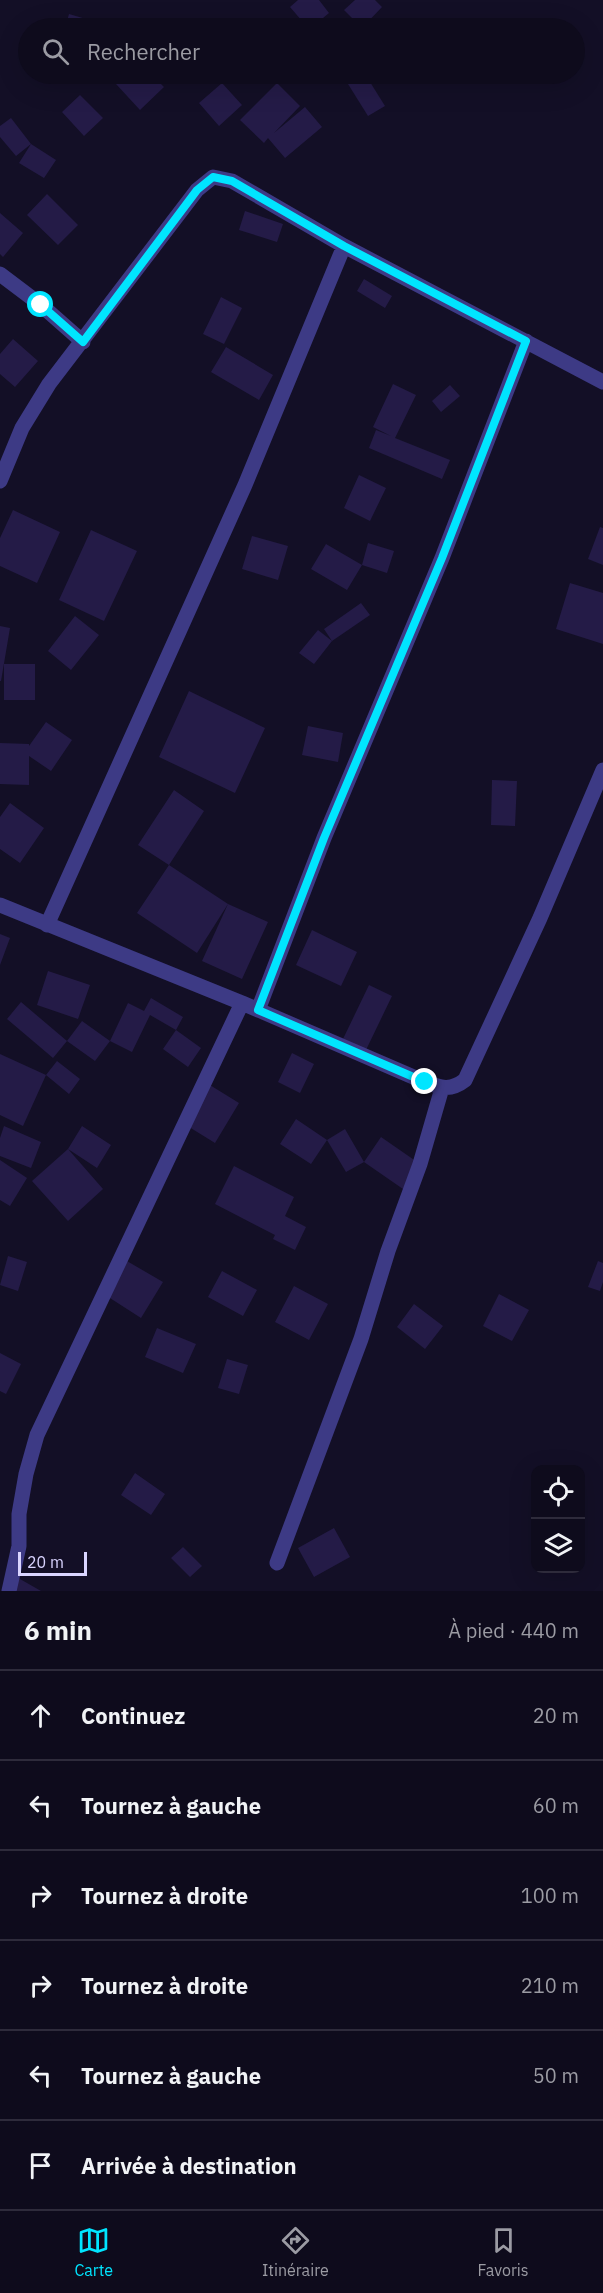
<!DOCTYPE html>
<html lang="fr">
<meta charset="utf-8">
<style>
:root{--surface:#0e0b1c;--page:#171425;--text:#f1f3f6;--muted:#9b9ba3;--line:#2e2b3b;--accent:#00e5ff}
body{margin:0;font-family:"IBM Plex Sans",sans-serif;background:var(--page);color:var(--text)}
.controls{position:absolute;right:18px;bottom:18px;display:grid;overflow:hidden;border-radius:12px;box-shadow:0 6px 24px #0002}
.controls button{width:54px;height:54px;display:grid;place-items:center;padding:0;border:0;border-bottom:2px solid var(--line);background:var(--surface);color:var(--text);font:30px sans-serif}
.scale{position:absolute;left:18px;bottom:15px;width:69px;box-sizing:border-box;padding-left:6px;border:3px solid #d9d4ff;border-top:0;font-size:16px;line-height:21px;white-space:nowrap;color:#d9d4ff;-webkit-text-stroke:4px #130f26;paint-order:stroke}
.stop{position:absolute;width:18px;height:18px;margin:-14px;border:4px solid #00e5ff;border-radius:50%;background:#fff}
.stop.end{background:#00e5ff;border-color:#fff;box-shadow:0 2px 6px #0008}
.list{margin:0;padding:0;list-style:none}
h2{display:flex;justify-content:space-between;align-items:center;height:78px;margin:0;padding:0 24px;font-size:26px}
h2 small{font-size:20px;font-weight:400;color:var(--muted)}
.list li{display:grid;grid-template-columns:39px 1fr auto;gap:18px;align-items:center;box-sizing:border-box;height:90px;padding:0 24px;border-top:2px solid var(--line)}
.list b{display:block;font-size:22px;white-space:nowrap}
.list em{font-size:20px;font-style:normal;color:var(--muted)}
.icon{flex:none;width:33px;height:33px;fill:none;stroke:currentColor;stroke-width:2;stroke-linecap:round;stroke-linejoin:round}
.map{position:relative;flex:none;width:603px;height:1591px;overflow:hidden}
.search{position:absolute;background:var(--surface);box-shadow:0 6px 24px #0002;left:18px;right:18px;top:18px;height:66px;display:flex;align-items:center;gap:15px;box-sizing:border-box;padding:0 21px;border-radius:33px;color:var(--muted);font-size:22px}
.sheet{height:618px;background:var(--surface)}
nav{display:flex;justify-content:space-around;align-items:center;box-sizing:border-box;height:84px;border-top:2px solid var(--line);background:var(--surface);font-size:16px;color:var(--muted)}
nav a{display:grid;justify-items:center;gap:3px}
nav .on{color:var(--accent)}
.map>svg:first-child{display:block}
.building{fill:#241b47}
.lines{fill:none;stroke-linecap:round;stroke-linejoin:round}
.minor{stroke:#3d3a85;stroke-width:15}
.route{stroke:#00e5ff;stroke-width:8}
</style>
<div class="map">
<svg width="603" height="1591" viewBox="0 0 603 1591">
<rect width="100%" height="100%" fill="#130f26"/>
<path class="building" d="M298,0H319L329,13L311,28H308L290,7Z
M355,0H375L382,7L362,28L344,10Z
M69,14L86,19L84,28H65Z
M48,74H68L65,81Z
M127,74H151L164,87L140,110L116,84Z
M232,74H253L243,84Z
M365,74L385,106L368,116L348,84Z
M222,83L242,105L219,126L199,103Z
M277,83L300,106L274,133L305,107L322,127L285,158L268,138L264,143L240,120Z
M80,95L103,118L84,136L62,112Z
M11,118L31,144L56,160L44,178L19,163L31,144L16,156L0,137V126Z
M47,194L78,225L58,245L27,215Z
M245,211L283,224L277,242L239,230Z
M0,213L23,233L3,257L0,254Z
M364,279L392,296L385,308L357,291Z
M221,297L242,308L224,344L203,334Z
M13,339L38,361L15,387L0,374V354Z
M226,347L273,375L259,400L211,372Z
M393,384L416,395L395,438L450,460L442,479L369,448L376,430L391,436L373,427Z
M450,385L460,396L441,412L432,401Z
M359,475L386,488L370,521L344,508Z
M13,510L60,532L37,583L0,566V538Z
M600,527L603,528V565L588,559Z
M91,530L137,551L104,621L59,600Z
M252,536L288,546L278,580L242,569Z
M368,543L394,551L387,573L362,565Z
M326,544L362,565L347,590L311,569Z
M570,583L603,593V644L556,629Z
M361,603L370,615L332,641L324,629Z
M75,616L99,635L71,670L48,651Z
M0,626L10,628L1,681H0Z
M318,630L332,641L314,664L299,653Z
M4,664H35V700H4Z
M189,691L265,728L235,793L159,757Z
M46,722L72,740L51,771L29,756V785L0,784V743L29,744V746Z
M308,726L343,733L338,762L302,755Z
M492,780L517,781L515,826L491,825Z
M174,790L204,811L169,865L138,845Z
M10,803L44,828L20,863L0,849V817Z
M169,865L228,904L197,953L137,913Z
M228,904L268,922L242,979L202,961Z
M312,930L357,952L341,986L296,965Z
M0,934L10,938L0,965Z
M48,971L90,985L78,1019L37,1005Z
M369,985L392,996L366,1050L343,1039Z
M151,998L183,1017L176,1030L150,1015L132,1052L110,1041L128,1003L144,1011Z
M21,1002L67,1041L53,1058L7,1019Z
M82,1021L110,1041L95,1061L67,1041Z
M176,1030L201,1048L188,1067L163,1049Z
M292,1053L314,1064L300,1093L278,1082Z
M0,1054L46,1075L23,1126L0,1115Z
M57,1061L80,1079L69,1094L46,1075Z
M205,1082L239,1103L215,1143L181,1122Z
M296,1119L327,1140L311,1164L280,1144Z
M4,1126L41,1142L31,1168L0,1156V1138Z
M82,1126L111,1145L97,1168L68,1149Z
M345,1129L364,1162L346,1172L327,1140Z
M381,1137L420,1164L403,1189L364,1162Z
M68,1149L103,1189L68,1221L32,1181Z
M0,1160L27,1178L10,1206L0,1200Z
M234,1166L294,1197L285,1216L306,1227L295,1250L273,1239L275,1235L215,1204Z
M8,1256L27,1262L18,1291L0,1285Z
M120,1257L163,1282L141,1318L99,1291Z
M598,1261L603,1263V1282L600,1291L588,1287Z
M222,1271L257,1290L243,1316L208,1297Z
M294,1286L328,1304L309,1340L275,1322Z
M499,1294L529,1310L512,1341L483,1326Z
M414,1304L443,1326L425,1349L397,1327Z
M157,1328L196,1344L183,1373L145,1357Z
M0,1353L21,1364L6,1394L0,1391Z
M227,1359L248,1365L239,1394L218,1388Z
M135,1473L165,1494L151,1515L121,1495Z
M334,1528L350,1557L314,1577L298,1548Z
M183,1547L202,1566L190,1577L171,1558Z
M13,1575L41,1591H4Z"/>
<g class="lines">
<path class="minor" d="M0,274L41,305L83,342
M0,481L22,428L49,384L197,190L213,177L232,181L344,246L603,382
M0,905L242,1003L425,1082C441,1088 451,1091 465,1080L540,918L603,770
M47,925L245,485L344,246
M258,1010L324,838L442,558L526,341
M277,1563L361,1339L388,1251L420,1164L442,1088
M9,1591L19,1546V1514L26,1474L37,1435L242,1003"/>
</g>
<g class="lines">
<path class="route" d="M41,305L83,342L197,190L213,177L232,181L344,246L526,341L442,558L324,838L258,1010L425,1082"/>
</g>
</svg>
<div class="controls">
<button><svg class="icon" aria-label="locate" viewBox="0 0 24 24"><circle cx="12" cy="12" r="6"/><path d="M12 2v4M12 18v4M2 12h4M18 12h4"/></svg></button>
<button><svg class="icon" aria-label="layers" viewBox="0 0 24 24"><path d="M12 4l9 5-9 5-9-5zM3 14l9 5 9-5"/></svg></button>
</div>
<div class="scale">20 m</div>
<div class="stop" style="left:41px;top:305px"></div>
<div class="stop end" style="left:425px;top:1082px"></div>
<div class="search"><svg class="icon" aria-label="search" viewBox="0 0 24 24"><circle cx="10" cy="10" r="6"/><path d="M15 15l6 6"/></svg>Rechercher</div>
</div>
<section class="sheet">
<h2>6 min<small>À pied · 440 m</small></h2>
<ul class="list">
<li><svg class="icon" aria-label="ahead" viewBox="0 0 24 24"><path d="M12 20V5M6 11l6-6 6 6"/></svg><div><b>Continuez</b></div><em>20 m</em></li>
<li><svg class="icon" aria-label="left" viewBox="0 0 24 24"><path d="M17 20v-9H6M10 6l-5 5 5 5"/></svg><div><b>Tournez à gauche</b></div><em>60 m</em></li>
<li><svg class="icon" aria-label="right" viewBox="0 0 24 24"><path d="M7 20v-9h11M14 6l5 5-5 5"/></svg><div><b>Tournez à droite</b></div><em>100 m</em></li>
<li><svg class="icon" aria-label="right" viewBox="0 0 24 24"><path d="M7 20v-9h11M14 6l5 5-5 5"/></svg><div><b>Tournez à droite</b></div><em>210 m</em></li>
<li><svg class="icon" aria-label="left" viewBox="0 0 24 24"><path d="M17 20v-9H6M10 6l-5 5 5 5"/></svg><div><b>Tournez à gauche</b></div><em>50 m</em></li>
<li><svg class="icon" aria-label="arrive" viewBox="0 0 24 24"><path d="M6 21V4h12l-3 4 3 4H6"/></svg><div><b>Arrivée à destination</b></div></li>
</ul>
</section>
<nav>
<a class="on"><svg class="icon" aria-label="map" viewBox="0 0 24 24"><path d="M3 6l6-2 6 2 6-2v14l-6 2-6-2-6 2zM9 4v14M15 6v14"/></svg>Carte</a>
<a><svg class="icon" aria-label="directions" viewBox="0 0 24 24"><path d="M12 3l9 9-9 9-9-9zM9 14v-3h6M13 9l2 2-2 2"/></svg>Itinéraire</a>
<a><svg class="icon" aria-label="saved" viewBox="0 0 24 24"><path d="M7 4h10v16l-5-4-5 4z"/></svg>Favoris</a>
</nav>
